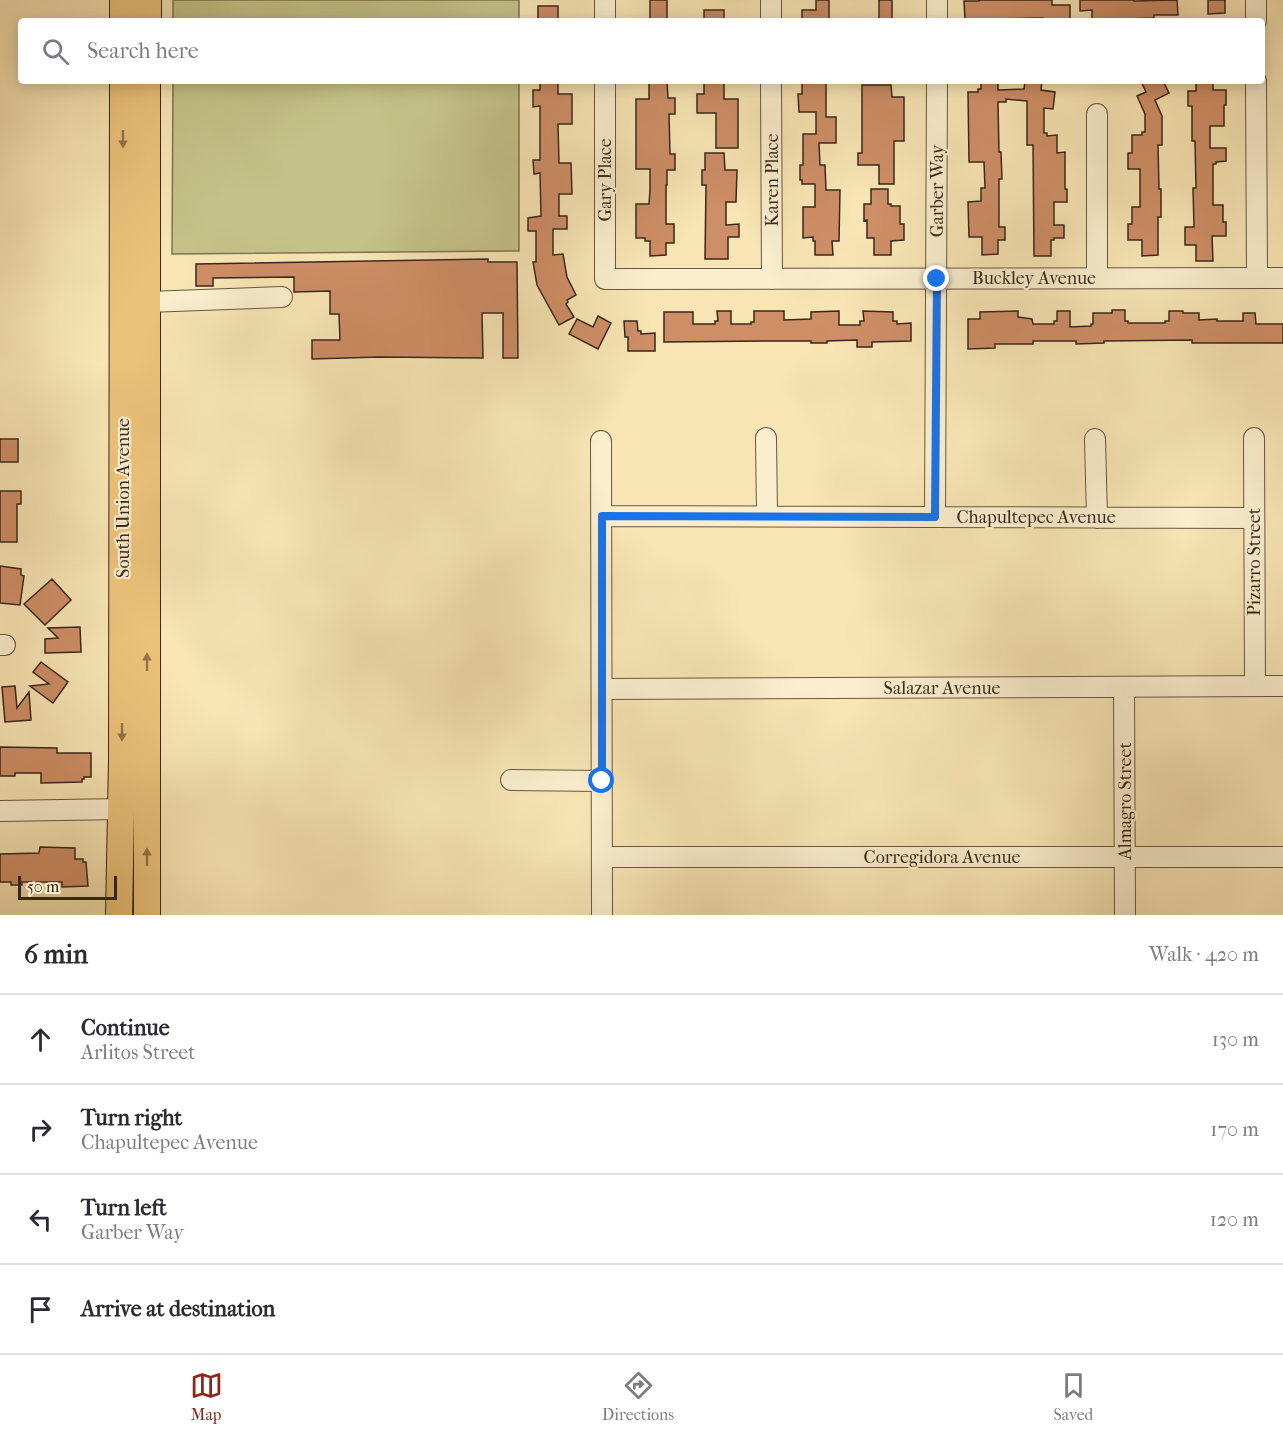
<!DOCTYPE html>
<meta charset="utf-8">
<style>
:root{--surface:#fff;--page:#f2f2f3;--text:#2b2b33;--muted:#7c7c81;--line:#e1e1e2;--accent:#8f2418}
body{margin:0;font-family:"IM FELL French Canon",serif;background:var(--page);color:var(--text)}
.scale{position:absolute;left:18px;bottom:15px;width:99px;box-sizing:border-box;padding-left:6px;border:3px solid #39271d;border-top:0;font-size:16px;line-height:21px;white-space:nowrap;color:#39271d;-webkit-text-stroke:4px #faeece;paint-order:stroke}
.stop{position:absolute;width:18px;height:18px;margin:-14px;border:4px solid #1a73e8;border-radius:50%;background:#fff}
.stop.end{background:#1a73e8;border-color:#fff;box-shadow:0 2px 6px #0008}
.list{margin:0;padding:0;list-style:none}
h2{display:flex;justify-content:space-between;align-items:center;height:78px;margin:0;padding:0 24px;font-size:26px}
h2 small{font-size:20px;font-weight:400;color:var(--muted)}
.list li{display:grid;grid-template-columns:39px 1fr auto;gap:18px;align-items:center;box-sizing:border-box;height:90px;padding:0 24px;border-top:2px solid var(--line)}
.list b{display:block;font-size:22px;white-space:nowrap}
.list p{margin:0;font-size:20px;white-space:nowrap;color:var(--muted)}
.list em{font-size:20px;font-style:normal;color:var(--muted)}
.icon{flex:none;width:33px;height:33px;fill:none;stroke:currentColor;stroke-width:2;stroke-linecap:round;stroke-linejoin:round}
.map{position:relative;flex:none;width:1283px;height:915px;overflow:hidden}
.search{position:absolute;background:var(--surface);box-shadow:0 3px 15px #0003;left:18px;right:18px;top:18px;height:66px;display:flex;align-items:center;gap:15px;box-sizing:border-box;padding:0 21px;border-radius:6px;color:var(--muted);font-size:22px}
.sheet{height:438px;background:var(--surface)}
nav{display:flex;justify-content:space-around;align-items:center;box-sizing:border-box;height:84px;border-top:2px solid var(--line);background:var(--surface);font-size:16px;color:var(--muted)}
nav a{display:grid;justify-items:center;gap:3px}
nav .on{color:var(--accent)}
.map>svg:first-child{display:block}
.green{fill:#c4c288;stroke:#7e7452;stroke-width:1.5}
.building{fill:#ce8e66;stroke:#39271d;stroke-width:1.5}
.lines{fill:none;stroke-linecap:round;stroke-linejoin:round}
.minor-casing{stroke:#695643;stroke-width:22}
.major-casing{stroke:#39271d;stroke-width:28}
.minor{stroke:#faeece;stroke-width:20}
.major{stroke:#ecc27a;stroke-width:26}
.oneway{fill:#92744c}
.route{stroke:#1a73e8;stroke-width:8}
.labels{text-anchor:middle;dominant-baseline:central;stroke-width:4.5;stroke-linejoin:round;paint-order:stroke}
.street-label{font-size:18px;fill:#39271d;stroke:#faeece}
</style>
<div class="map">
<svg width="1283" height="915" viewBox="0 0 1283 915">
<rect width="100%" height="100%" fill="#f8e5b4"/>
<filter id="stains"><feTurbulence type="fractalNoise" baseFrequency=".00333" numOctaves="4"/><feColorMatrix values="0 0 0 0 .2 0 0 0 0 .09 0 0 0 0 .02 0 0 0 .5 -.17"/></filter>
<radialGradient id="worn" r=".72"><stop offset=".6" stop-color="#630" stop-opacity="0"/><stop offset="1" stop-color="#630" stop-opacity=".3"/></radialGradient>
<path class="green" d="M173,0H519V21H173Z
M173,81H519V251L172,254Z"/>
<path class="building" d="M650,0H667V21H650Z
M816,0H829V21H802V10H816Z
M879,0H892V21H879Z
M979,0H1052V5H1070V21H1043V18L991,19V21H978V19H965L964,1H979Z
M1080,0H1134V1L1177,0L1178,15H1154V18L1092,20V10L1080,11Z
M1208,0H1225V13L1208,14Z
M538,6H558V21H538Z
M704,10H724V21H704Z
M540,81H558V94H572V124H558L559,163H571L572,194H559V216H567V229H553V255L563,254L567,277L576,295L567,300L568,302L566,304L574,317L559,325L537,285L533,262H536V231H528V218L541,216L540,173L534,174L533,160H540V106L533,107V90H540Z
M649,81H667L668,98H675V114H669L670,154H675V170H667V185H666V224H674V243H666V255L650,256V241H645V238H636V204H649L650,190V169H636V99H649Z
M704,81H724V99H738V148H716V113H697V94H704Z
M826,81V117H836V143H819L820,165H825L826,190H840L839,241H832L833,255H815V241H813V237L803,238V207H815V184H802V180H800V165H803V134H816V112H799L798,94H802V82Z
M981,81H998V90L1024,89L1025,81H1042L1041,90L1055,92L1053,109L1044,108V133H1047V136L1057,135V153L1065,152V189H1067V202H1054V225H1064V238H1054V240H1051V256H1034L1033,145H1027V101L1006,99V102H998L999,152H1001L1002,179H999V227H1005V240H998V254L982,255V237H969L968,202L981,201V188H985L984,162H969L968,92H978V89H981Z
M1141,81H1163L1169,93L1155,100L1162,116V145H1158L1159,189H1161V217H1158V255L1142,256V240H1128V224H1132V207H1140V169H1128V153H1132V135H1142V132H1145V114L1137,96L1146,92Z
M1196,81H1213V90H1226V105H1224V126H1210V148H1226V161L1216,162V164H1213V205H1223V222H1226V236H1212L1213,261H1196V245H1185V227H1194L1193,188H1196L1195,141H1192V106H1188V91H1196Z
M862,85H891L892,97H904V141H894V184H879V165H858V153H862Z
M705,153H724L725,170H737L736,202H726V225L739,224V237H728V259H705L706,185H702V170H705Z
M871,189H888V204H891V206H900V224H904V240L891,241V255H874V238H867V220L864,221V204H871Z
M488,259V262H517L518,358H503V313H482L483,358L379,357L312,359V340H340L339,314H330V291L294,292V277L213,278V286H196V264Z
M1112,310H1125V321H1128V323H1165V321H1169V311H1183V313H1199V320L1217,319V321H1243V313H1255L1256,324H1283V343H1192V340L1104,341V343L1076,344V341H1033V344H995V348L968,349V319H980V312L1018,311V317L1032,319L1033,324H1054V321H1057V311H1070V327L1091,326V324H1093V313H1112Z
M717,311H731V324H751V322H754V311H784V320L811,319V312L839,311V325H860V321H864L863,311L893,312V321H897V324L911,323V341L872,342V347H857V340L827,341V343H811V341H771L664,342V312H693V324H715V321H718Z
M598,316L611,323L598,349L569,334L577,319L593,327Z
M624,321H637L638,331H641V334L655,333V351H628V337H625Z
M0,439H18V462H0Z
M0,491H21V504H17V542H0Z
M0,566L21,569V575L24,576L20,605L0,603Z
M52,579L71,600L45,625L24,604Z
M80,627L81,652L45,653V639L58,638L48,628Z
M41,662L68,682L53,703L30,686L49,684L33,672Z
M15,686L17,708L29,692L31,720L5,722L2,687Z
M0,747L57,748V753H91V777H84V779H82V782L41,783V773H15V776H0Z
M40,847L75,848V859H83V862H86L88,886L62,887V882H22V885H11V882H0V854L39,853Z"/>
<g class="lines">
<g class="minor-casing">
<path id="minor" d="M605,0V21
M771,0V21
M1256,0V21
M937,21V0
M605,81V279L1283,278
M771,81L772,279
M1256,81L1257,278
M1097,114V278
M147,302L282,297
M766,438L767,516
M1254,438L1255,686
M1095,439L1097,518
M601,441L602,915
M602,516L1254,518
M935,517L937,81
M0,645H5
M1124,687L1125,915
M602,689L1283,686
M511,780L602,781
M0,811L122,809
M602,857H1283"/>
</g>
<g class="major-casing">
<path id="major" d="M123,21V0
M148,21V0
M119,915L122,760L123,81
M147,915V81"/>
</g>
<use href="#minor" class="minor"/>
<use href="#major" class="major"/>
</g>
<defs><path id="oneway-solid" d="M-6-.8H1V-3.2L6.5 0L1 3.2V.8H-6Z" transform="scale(1.5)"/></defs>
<g class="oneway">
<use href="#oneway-solid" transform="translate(123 139) rotate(90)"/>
<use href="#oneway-solid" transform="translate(147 662) rotate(-90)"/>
<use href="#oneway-solid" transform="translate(122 732) rotate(90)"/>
<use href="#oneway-solid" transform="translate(147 857) rotate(-90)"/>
</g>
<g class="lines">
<path class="route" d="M602,781V516L935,517L937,279"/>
</g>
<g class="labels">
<g class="street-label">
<text transform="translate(605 180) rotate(-90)">Gary Place</text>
<text transform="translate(772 180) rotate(-90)">Karen Place</text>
<text transform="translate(937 191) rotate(-90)">Garber Way</text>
<text x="1034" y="278">Buckley Avenue</text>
<text transform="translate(123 498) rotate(-90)">South Union Avenue</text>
<text x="1036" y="517">Chapultepec Avenue</text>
<text transform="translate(1254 562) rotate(-90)">Pizarro Street</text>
<text x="942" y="688">Salazar Avenue</text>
<text transform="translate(1125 801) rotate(-90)">Almagro Street</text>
<text x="942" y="857">Corregidora Avenue</text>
</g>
</g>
<rect width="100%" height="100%" filter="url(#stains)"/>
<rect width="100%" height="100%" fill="url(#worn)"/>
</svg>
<div class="scale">50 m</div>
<div class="stop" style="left:602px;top:781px"></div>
<div class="stop end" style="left:937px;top:279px"></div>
<div class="search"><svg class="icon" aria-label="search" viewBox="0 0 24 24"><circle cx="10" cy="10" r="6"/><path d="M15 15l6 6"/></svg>Search here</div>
</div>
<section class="sheet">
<h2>6 min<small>Walk · 420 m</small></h2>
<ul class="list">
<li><svg class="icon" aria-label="ahead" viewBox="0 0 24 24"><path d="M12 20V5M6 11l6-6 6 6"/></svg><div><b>Continue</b><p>Arlitos Street</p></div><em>130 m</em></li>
<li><svg class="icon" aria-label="right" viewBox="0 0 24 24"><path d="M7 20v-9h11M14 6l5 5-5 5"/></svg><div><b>Turn right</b><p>Chapultepec Avenue</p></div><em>170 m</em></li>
<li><svg class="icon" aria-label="left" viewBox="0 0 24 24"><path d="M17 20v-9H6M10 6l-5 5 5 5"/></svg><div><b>Turn left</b><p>Garber Way</p></div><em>120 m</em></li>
<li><svg class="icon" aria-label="arrive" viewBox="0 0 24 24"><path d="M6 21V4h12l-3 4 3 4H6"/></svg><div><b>Arrive at destination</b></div></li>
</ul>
</section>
<nav>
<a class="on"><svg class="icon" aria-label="map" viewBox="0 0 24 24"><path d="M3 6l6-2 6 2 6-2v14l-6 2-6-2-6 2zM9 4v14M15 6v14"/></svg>Map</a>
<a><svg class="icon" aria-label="directions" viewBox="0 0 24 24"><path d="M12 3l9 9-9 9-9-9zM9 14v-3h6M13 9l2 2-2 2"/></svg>Directions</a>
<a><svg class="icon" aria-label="saved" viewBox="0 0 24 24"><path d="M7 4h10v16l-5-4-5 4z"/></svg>Saved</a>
</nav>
